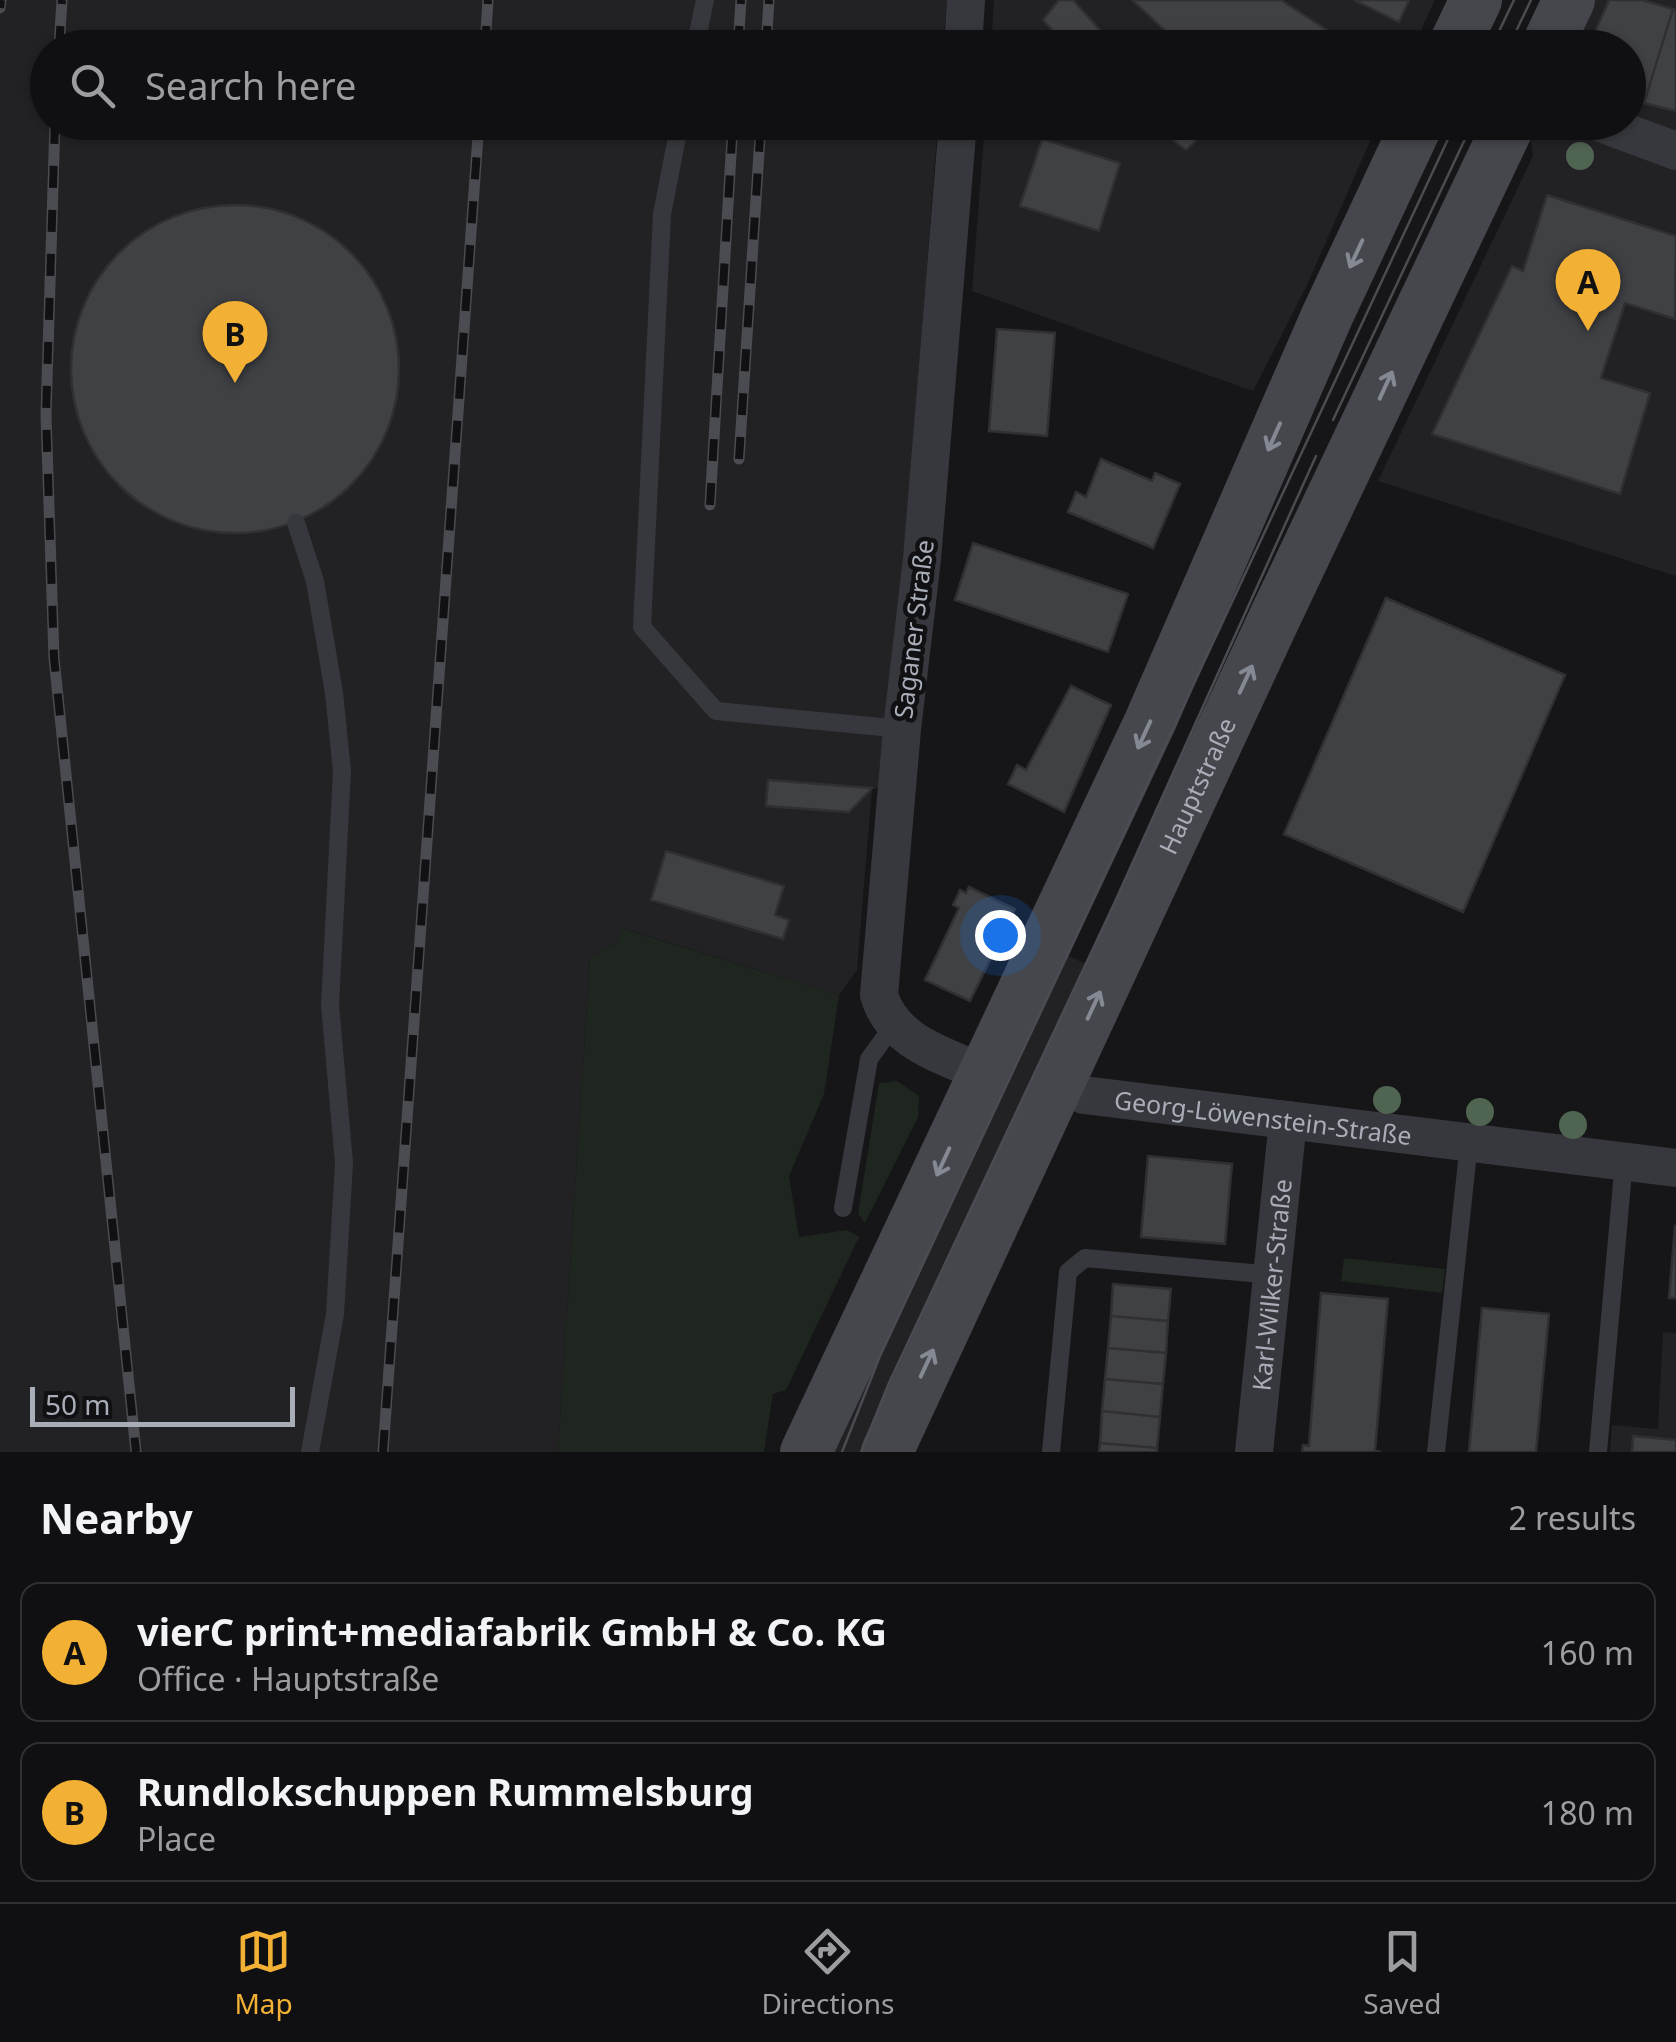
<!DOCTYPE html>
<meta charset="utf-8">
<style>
:root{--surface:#101012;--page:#19191b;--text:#f1f3f6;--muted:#9c9d9f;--line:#303032;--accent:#f2b134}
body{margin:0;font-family:"Noto Sans",sans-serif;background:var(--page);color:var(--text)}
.scale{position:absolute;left:30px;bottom:25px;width:265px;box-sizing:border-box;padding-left:10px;border:5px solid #a8adb8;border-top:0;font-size:28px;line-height:35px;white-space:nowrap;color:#a8adb8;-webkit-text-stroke:8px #111113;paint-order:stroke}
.you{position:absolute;left:1000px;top:935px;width:35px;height:35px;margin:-25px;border:8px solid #fff;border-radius:50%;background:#1a73e8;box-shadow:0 0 0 15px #1a73e833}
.badge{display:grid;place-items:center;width:65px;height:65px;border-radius:50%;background:var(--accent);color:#111;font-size:32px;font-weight:700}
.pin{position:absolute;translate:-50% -82px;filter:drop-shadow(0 2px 5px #0008)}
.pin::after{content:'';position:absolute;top:52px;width:35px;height:30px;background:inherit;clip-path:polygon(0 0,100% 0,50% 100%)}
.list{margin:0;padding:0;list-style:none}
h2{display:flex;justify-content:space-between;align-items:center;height:130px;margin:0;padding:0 40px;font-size:42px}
h2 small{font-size:32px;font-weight:400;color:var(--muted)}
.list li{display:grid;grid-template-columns:65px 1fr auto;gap:30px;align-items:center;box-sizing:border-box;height:140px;margin:0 20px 20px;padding:0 20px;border:2px solid var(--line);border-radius:20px}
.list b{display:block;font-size:38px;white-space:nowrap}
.list p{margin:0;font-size:32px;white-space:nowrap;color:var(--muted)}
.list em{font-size:32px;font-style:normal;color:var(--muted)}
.icon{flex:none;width:55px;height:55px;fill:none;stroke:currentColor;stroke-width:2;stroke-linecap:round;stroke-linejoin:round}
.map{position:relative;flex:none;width:1676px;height:1452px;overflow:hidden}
.search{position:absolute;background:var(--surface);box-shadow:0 2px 8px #0004;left:30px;right:30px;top:30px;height:110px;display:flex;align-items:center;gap:25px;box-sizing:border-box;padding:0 35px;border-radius:55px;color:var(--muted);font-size:38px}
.sheet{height:450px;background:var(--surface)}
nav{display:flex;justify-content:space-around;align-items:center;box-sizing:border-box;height:140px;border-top:2px solid var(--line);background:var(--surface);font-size:28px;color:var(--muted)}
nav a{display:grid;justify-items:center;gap:5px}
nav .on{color:var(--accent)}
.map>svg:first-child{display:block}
.built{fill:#222225}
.green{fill:#1e261f}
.building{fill:#404145;stroke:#303034;stroke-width:2.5}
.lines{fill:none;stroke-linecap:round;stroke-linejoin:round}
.service{stroke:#37383d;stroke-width:18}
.minor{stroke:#37383d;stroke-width:38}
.secondary{stroke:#45474d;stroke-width:52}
.tram{stroke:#4a4c52;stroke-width:2.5}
.rail-casing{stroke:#4a4c52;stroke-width:11}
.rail{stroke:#111113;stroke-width:8;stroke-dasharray:22;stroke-linecap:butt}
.tree{fill:#506452}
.oneway{stroke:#858993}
.labels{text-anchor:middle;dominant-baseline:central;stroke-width:9;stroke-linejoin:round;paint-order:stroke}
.street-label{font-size:25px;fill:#a8adb8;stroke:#111113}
</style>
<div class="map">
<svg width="1676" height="1452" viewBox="0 0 1676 1452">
<rect width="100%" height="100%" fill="#161618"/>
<path class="built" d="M0,0H947L943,47L48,48V122L938,123L886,789L872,788L857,970L839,995L622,928L619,940L590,959L558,1452H0Z
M994,0H1435L1413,47L991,48Z
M1569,0H1676V576L1378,481L1533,156L1528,123L1628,122V48L1546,47Z
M985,123H1378L1307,285L1253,391L972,291Z
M1062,953L1095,968L870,1452H827Z
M1663,1332L1676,1333V1452H1610L1612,1425L1658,1429Z"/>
<path class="green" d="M621,928L839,995L824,1094L789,1176L799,1237L847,1230L859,1237L786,1390L773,1394L764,1452H558L590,959L619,940Z
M897,1081L919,1096L918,1117L865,1223L858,1214L879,1083Z
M1344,1258L1445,1269L1442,1293L1341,1281Z"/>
<path class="building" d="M1059,0H1073L1116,48H1069L1043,20Z
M1132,0H1281L1342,40L1338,48H1184Z
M1354,0H1409L1399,22Z
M1609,0H1642L1673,9L1644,103L1628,99V48H1588Z
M1673,9L1676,10V111L1644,103Z
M1148,122H1207L1212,126L1186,150Z
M1042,139L1120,163L1099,231L1020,206Z
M1547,195L1676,236L1675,319L1625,303L1601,378L1650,393L1620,494L1432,434L1512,266L1523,271Z
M71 369a164 164 0 1 1 328 0a164 164 0 1 1-328 0Z
M997,329L1055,333L1047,436L989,431Z
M1101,459L1152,481L1155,473L1180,484L1153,548L1068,512L1076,492L1086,497Z
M973,543L1128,594L1108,652L955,600Z
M1386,598L1565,675L1463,912L1284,834Z
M1071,686L1111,705L1064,812L1008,784L1017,765L1026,770Z
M768,780L872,788L849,812L766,806Z
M666,851L784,886L775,915L789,920L783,939L651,900Z
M969,887L1015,909L970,1001L925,980L959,908L953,905L960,890L966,893Z
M1148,1156L1232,1164L1225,1244L1141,1237Z
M1675,1226H1676V1298H1669Z
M1113,1284L1171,1289L1168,1321L1111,1316Z
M1321,1293L1388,1299L1375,1451L1381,1452H1302L1303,1445L1309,1446Z
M1482,1308L1549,1314L1536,1452H1469Z
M1111,1316L1168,1321L1166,1353L1108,1348Z
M1108,1348L1166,1353L1163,1384L1105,1379Z
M1105,1379L1163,1384L1160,1417L1102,1411Z
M1102,1411L1160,1417L1157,1448L1100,1443Z
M1633,1436L1676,1440V1452H1632Z
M1100,1443L1157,1448V1452H1099Z"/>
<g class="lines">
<path class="service" d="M695,48L705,0
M680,122L662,214L642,627L716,711L902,729
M296,523L315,581L334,693L342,771L330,1005L344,1163L335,1314L310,1452
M843,1208L869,1059L893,1026
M1051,1452L1068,1272L1085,1258L1273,1275
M1436,1452L1469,1143
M1598,1452L1624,1161"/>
<g class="minor">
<path d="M963,48L966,0"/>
<path d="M958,122L922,559L902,729L879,995C893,1043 944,1055 985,1074"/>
<path d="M1598,122L1676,151"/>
<path id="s1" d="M1058,1081L1084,1095L1676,1168"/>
<path id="s2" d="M1254,1452L1288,1120"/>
</g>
<g class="secondary">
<path d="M1453,48L1476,0"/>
<path d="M1546,48L1569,0"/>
<path d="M806,1452L1150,722L1327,316L1418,122"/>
<path id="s3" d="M887,1452L1275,617L1510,122"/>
</g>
<path class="tram" d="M1491,48L1514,0
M1508,48L1531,0
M1333,420L1473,122
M842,1452L880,1356L1456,122
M861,1452L889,1383L1114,904L1316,456"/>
<g class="rail-casing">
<path id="rail" d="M0,8L1,0
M59,48L62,0
M485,48L488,0
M738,48L741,0
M766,48L769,0
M55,122L46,415L54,658L136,1452
M739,459L761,122
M710,505L733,122
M383,1452L479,122"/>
</g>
<use href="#rail" class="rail"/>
</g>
<g class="tree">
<circle cx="1580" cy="156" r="14"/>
<circle cx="1387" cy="1100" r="14"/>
<circle cx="1480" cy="1112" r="14"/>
<circle cx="1573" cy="1125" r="14"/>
</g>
<defs><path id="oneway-shaft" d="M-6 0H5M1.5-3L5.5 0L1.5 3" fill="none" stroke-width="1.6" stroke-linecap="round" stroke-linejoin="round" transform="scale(2.5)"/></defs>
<g class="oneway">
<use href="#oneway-shaft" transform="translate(1356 254) rotate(115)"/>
<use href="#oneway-shaft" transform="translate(1386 385) rotate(-65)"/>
<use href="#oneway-shaft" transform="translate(1274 437) rotate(114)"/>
<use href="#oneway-shaft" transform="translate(1246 679) rotate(-65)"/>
<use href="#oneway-shaft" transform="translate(1144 735) rotate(115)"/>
<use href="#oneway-shaft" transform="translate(1094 1005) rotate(-65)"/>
<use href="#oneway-shaft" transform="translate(943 1162) rotate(115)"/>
<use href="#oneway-shaft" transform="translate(927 1363) rotate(-65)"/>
</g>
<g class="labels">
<g class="street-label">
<text transform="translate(913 629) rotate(-83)">Saganer Straße</text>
<text stroke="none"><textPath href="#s3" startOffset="735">Hauptstraße</textPath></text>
<text stroke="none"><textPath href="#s1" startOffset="210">Georg-Löwenstein-Straße</textPath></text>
<text stroke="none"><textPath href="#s2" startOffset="168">Karl-Wilker-Straße</textPath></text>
</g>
</g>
</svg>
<div class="scale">50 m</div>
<div class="you"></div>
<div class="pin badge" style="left:1588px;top:331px">A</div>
<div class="pin badge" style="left:235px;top:383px">B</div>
<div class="search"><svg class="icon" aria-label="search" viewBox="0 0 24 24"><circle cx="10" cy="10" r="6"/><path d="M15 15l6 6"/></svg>Search here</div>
</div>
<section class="sheet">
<h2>Nearby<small>2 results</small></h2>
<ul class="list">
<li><span class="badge">A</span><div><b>vierC print+mediafabrik GmbH &amp; Co. KG</b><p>Office · Hauptstraße</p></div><em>160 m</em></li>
<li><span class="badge">B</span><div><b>Rundlokschuppen Rummelsburg</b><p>Place</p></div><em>180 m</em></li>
</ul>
</section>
<nav>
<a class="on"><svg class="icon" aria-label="map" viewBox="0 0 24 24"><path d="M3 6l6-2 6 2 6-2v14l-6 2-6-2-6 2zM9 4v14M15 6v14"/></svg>Map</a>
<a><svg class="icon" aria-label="directions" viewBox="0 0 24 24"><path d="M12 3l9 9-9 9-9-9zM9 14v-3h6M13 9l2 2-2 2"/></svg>Directions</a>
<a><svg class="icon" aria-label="saved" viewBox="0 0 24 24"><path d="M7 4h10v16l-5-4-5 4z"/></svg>Saved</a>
</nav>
